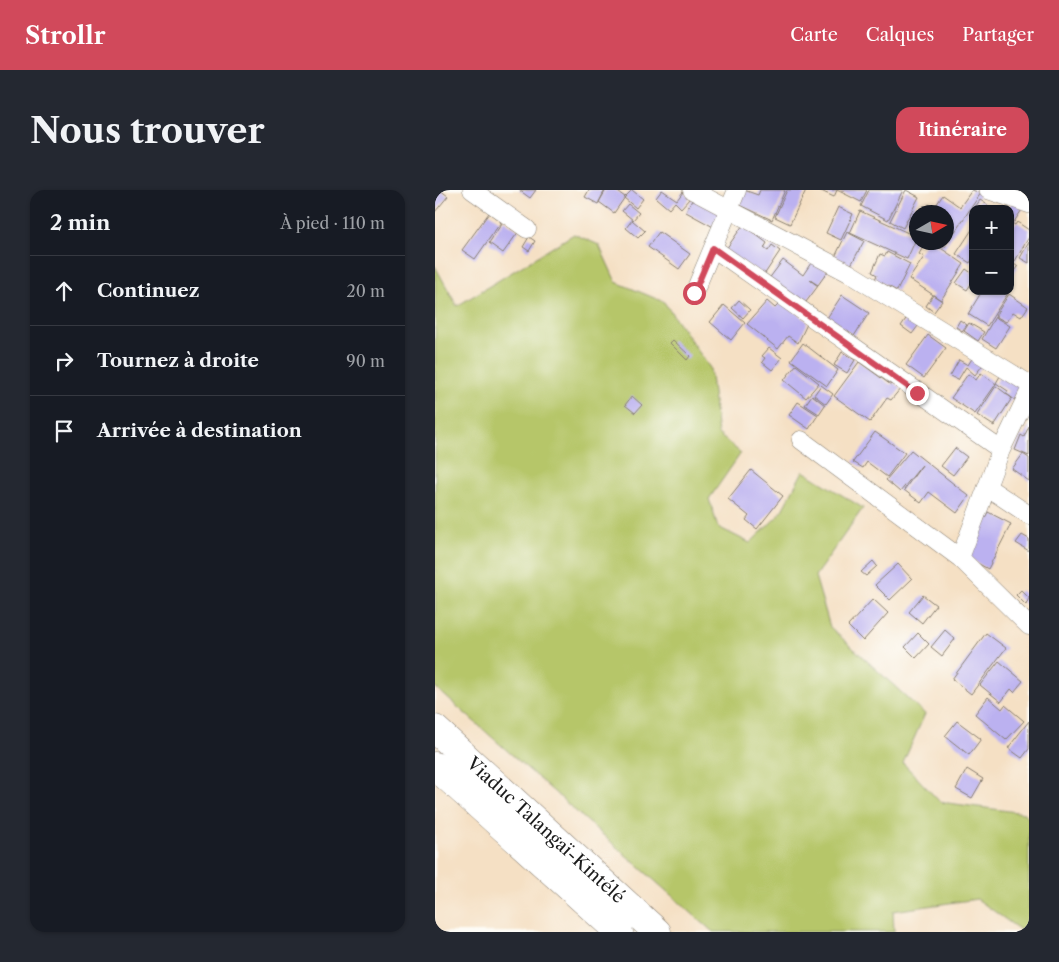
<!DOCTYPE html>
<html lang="fr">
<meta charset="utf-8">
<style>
:root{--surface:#171b24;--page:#242831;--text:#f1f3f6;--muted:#9ea1a6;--line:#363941;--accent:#d1495b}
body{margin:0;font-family:"Libre Caslon Text",serif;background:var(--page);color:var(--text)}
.controls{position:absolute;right:15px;top:15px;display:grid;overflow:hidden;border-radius:10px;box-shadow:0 1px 4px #0004}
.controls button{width:45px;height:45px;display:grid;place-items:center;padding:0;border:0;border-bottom:1px solid var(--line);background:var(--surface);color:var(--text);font:25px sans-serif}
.compass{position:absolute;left:474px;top:15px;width:45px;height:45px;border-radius:50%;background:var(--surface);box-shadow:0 1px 4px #0004;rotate:81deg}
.stop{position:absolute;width:15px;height:15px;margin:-11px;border:4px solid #d1495b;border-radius:50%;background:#fff}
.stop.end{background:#d1495b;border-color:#fff;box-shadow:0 1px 5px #0008}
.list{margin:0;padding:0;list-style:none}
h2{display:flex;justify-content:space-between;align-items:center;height:65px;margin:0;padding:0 20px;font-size:21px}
h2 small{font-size:16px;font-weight:400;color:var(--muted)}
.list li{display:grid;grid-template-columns:32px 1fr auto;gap:15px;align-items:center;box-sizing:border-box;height:70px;padding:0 20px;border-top:1px solid var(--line)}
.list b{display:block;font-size:19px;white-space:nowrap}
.list em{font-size:16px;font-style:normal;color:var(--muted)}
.icon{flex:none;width:28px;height:28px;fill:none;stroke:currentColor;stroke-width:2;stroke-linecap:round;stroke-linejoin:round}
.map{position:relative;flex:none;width:594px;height:742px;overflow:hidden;border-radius:15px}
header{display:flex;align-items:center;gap:30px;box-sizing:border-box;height:70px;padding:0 25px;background:var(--accent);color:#fff}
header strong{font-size:24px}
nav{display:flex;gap:28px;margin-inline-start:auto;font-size:18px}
.intro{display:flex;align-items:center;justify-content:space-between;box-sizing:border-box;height:120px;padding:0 30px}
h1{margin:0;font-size:35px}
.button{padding:12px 22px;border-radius:15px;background:var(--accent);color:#fff;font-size:18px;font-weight:700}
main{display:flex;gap:30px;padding:0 30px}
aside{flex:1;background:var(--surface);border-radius:15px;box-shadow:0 1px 4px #0004}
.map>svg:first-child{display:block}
.green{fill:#b6c669;stroke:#697142}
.building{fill:#bbb1f0}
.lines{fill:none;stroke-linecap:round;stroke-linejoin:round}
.street-casing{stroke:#887e70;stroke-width:19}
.highway-casing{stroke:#887e70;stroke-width:29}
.street{stroke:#fff;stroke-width:18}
.highway{stroke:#fff;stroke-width:28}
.route{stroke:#d1495b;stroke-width:6}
.labels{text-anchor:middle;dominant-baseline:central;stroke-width:4;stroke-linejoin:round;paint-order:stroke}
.street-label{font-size:18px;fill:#1c1c1c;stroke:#fdfcf7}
</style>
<header>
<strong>Strollr</strong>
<nav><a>Carte</a><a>Calques</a><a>Partager</a></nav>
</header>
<div class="intro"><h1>Nous trouver</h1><a class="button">Itinéraire</a></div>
<main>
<aside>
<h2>2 min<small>À pied · 110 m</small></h2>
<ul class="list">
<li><svg class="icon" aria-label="ahead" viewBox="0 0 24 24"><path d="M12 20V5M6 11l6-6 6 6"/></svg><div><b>Continuez</b></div><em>20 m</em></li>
<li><svg class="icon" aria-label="right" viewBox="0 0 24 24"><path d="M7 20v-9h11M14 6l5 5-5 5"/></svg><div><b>Tournez à droite</b></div><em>90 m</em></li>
<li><svg class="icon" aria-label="arrive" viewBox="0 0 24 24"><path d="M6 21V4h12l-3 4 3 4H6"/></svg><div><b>Arrivée à destination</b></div></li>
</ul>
</aside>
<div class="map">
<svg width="594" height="742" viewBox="0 0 594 742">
<rect width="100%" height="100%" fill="#fdfcf7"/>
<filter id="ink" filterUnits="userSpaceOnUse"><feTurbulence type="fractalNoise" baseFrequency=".02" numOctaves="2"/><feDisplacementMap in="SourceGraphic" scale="10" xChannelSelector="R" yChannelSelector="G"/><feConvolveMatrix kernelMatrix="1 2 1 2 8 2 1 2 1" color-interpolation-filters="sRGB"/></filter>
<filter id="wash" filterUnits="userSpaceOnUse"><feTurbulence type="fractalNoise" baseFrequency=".0096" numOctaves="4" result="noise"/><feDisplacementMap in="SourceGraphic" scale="20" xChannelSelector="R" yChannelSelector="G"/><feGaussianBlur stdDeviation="1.12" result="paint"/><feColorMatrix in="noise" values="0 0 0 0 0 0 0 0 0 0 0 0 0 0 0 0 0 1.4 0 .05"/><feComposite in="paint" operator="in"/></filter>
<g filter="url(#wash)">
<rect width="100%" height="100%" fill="#f5e0c4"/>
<path class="green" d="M139,44L164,55L181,92L229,112L275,178L283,244L306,263L274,309L283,337L315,353L345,324L368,281L428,318L380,386L395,437L490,524L468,573L505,612L589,623L594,629V742H588L542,709L458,721L459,742H278L0,497V76L22,116Z"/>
<g id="blocks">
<path class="building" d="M0,0H5L13,6L0,22Z
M84,0H101L95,8Z
M154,0H170L163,14L150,7Z
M171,0H180L190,7L179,23L164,12Z
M197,0L208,9L201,18L189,8Z
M227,0L242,10L248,2L255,8L246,18L240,12L234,19L221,8Z
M309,0L323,5L325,0H350L337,30L303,14Z
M352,0H371L355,34L340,27Z
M384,0H432L426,12L402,0L399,7Z
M434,0H468L453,30L426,16Z
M471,0L484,7L468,38L455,31Z
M537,0L546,3L509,58L500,52H512V22H488L494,14L499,18L508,5L525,17Z
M258,8L289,25L282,39L251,22Z
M545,10L559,19H539Z
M578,11L588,18L579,32L575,30V19H572Z
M193,14L204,23L198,30L187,21Z
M403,17L418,24L406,50L391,43Z
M425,21L482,47L472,69L415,43Z
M54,23L66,32L40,69L27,60Z
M69,30L84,41L68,63L54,53Z
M197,30L210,41L203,48L191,38Z
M575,32L580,35L582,32L594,40V47L580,71L575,68Z
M308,35L332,53L329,58L333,61L337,55L345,61L329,85L289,62Z
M538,38V68L535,73L521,64Z
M224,42L255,64L244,79L213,57Z
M412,42L429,51L416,75L400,67Z
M94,47L100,51L94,61L88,57Z
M491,52H497L529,74L506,110L474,89L489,67L484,64Z
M594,52V73L585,68Z
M452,62L475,74L462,101L440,89L442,85L437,82L445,64L450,66Z
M348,70L368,85L378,70L393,81L383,95L375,90L383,96L368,116L333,90Z
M575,71L583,77L575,88Z
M531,79L538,84V91L532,100L521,93Z
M547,101L573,103L552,136L533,124Z
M574,104L593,117L586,127L578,122L571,132L560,126Z
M407,105L434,123L419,146L392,128Z
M498,105L507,111L499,122L491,116Z
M304,110L315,120L308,128L297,118Z
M332,111L340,118L347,111L373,132L363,153L353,146L343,159L312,134Z
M289,115L310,133L296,150L275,132Z
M475,123L486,132L477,144L466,136Z
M560,127L575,136L561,158L547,149Z
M525,130L532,135L527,141L521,137Z
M534,133L549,142L543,151L529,141Z
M493,145L511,158L489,188L471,175Z
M238,150L255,166L252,170L235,153Z
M368,153L403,180L392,196L356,170Z
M334,158L347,168L337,180L327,172L330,168L327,166Z
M407,162L420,170L412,183L399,175Z
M540,164L551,171L540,185L531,177L523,190L515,186L524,170L533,175Z
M424,172L456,195L458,192L466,198L456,210L452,208L435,232L399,206Z
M361,175L384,193L371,208L349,190Z
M568,181L590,195L580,210L571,204L573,201L561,193Z
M546,183L561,194L540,224L516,208L533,184L541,190Z
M386,195L398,204L391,214L379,205Z
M561,196L577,208L559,236L542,225Z
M377,205L390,215L384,224L370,215Z
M197,206L207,215L200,223L190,215Z
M363,212L383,225L374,239L354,225Z
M594,236V266L580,260L586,245L589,247Z
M440,242L470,263L452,287L432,272L428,278L418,272Z
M520,258L532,267L518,285L506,276Z
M476,260L534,306L522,323L494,302L486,313L469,300L487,275L465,302L451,290Z
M588,264L594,268V291L577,279Z
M316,280L348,306L322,339L311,330L314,326L293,309Z
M553,322L576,334L553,379L530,366Z
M587,345L594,349V361L581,353Z
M438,371L442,376L431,386L426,382Z
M463,374L477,389L455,410L440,395Z
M586,400L594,408L591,415L581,405Z
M488,405L501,415L487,433L474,422Z
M438,409L453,423L428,451L413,436Z
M510,440L520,449L507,466L496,457Z
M483,443L494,454L481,468L470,457Z
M551,443L571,458L536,504L517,489Z
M564,471L588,491L579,502L576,499L566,512L545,495Z
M553,507L567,519L570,515L589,531L571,550L540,524Z
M522,531L546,549L534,565L510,546Z
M594,531V559L587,568L573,558Z
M532,579L548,589L537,608L521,599Z"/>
</g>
</g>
<g filter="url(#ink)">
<use href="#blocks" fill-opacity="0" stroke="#887e70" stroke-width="1"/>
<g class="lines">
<g class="street-casing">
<path id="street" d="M37,0L92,39
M257,0L414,83L594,194
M553,0L594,14
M278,58L566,260
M259,103L302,0
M366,250L525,368L594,436
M552,297L594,325
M525,368L566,260L594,202"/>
</g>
<g class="highway-casing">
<g id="highway">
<path id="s1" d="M0,539L222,742"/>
<path d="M0,576L184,742"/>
</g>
</g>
<use href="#street" class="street"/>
<use href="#highway" class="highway"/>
</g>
</g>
<g class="lines" filter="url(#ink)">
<path class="route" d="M259,103L278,58L482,203"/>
</g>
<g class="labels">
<g class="street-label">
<text stroke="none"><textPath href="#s1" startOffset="150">Viaduc Talangaï-Kintélé</textPath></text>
</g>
</g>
</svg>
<div class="controls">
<button>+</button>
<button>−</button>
</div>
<svg class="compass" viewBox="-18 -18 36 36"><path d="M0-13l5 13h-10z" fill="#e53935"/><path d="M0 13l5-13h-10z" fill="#9ea1a6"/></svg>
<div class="stop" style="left:259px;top:103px"></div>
<div class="stop end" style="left:482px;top:203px"></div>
</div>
</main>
